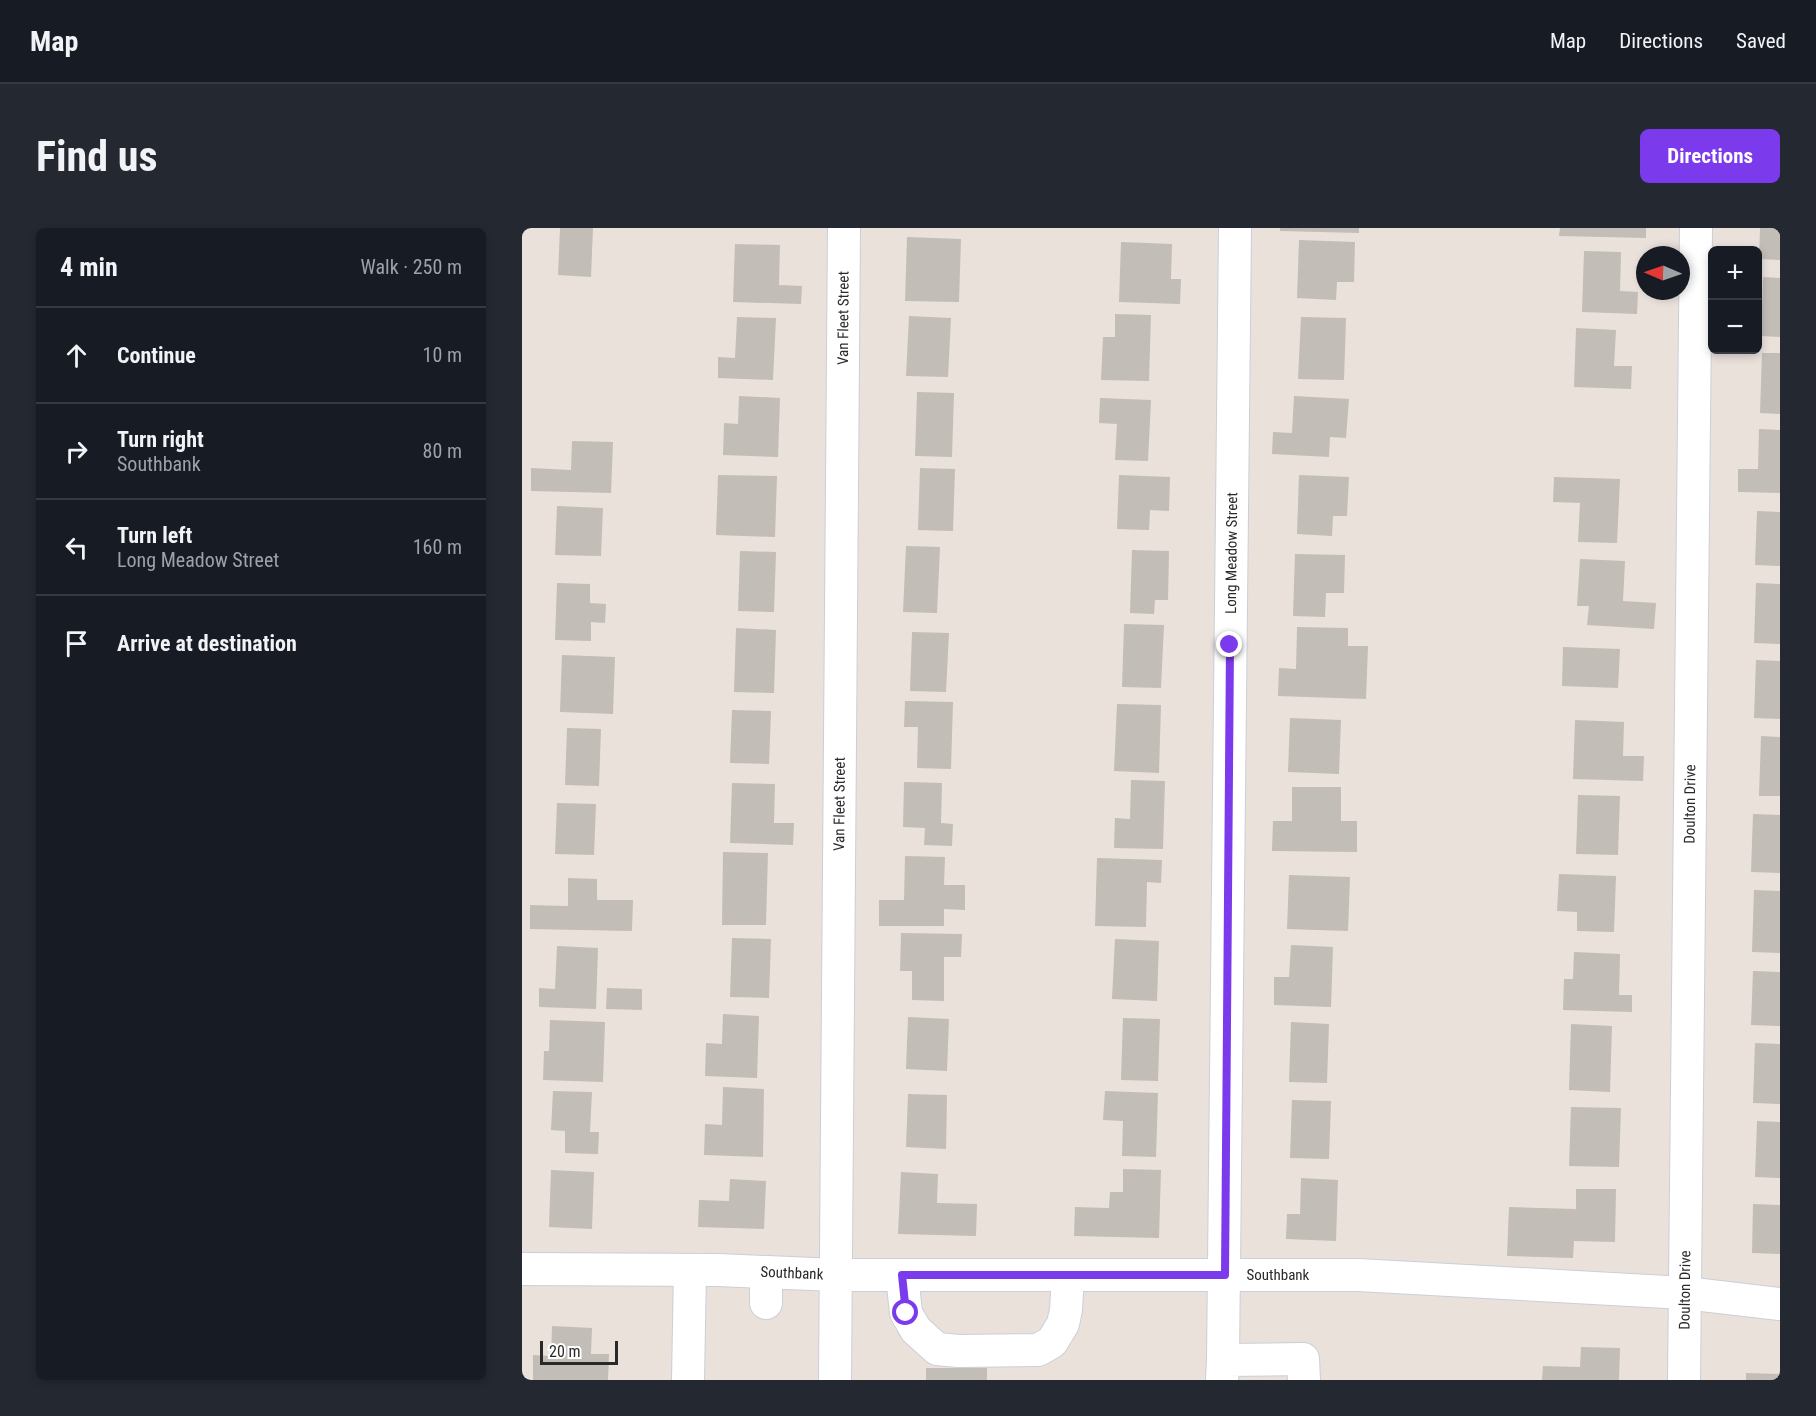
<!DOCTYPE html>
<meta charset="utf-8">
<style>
:root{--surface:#171b24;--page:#242831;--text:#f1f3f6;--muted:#9ea1a6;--line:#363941;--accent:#7c3aed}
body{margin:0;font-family:"Roboto Condensed",sans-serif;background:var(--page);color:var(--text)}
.controls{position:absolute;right:18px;top:18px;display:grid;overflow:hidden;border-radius:9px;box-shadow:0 3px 9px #0003}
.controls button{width:54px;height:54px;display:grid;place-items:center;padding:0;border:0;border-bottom:2px solid var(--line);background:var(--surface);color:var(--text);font:30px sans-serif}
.compass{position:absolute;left:1114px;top:18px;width:54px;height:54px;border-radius:50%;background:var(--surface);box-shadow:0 3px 9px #0003;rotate:272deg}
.scale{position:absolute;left:18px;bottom:15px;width:78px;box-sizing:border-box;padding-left:6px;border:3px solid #292929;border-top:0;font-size:16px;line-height:21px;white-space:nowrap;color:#292929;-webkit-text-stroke:4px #fff;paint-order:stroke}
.stop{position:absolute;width:18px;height:18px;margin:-14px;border:4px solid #7c3aed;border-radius:50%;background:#fff}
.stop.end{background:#7c3aed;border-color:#fff;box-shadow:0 2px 6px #0008}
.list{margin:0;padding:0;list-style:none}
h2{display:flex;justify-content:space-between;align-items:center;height:78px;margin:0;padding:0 24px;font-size:26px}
h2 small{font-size:20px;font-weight:400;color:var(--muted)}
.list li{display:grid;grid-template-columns:39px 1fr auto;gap:18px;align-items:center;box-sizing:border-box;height:96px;padding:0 24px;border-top:2px solid var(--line)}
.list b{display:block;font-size:22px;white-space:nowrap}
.list p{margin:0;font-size:20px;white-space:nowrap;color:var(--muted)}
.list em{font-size:20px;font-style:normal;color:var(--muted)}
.icon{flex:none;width:33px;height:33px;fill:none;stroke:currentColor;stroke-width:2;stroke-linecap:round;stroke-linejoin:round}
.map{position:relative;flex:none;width:1258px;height:1152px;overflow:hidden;border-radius:9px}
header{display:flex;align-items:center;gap:36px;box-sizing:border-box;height:84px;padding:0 30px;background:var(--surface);border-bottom:2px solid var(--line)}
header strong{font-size:28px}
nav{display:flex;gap:33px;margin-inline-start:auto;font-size:21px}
.intro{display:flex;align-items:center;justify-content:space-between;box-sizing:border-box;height:144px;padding:0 36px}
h1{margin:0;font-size:42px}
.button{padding:15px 27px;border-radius:9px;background:var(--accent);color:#fff;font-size:21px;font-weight:700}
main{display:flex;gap:36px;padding:0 36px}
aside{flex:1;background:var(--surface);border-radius:9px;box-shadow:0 3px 9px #0003}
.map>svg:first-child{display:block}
.building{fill:#c2bdb7}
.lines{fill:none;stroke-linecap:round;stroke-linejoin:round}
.minor-casing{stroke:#cacfd9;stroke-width:34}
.minor{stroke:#fff;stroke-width:32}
.route{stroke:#7c3aed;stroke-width:8}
.labels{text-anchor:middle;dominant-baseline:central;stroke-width:4.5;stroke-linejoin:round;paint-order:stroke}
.street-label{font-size:15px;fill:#292929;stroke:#fff}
</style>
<header>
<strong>Map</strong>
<nav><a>Map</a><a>Directions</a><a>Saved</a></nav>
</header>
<div class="intro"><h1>Find us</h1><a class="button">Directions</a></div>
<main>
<aside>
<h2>4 min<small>Walk · 250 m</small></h2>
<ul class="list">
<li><svg class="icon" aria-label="ahead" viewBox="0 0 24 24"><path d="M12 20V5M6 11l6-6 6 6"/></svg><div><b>Continue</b></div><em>10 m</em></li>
<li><svg class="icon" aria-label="right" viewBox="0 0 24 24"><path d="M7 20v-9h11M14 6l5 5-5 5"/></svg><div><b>Turn right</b><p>Southbank</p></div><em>80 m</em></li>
<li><svg class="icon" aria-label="left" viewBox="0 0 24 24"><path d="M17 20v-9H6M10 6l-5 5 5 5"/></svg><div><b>Turn left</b><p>Long Meadow Street</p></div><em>160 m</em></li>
<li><svg class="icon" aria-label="arrive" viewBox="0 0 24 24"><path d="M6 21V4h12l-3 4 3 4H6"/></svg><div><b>Arrive at destination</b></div></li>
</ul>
</aside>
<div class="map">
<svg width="1258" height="1152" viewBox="0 0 1258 1152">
<rect width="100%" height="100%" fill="#eae1db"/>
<path class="building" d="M38,0H71L69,49L36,47Z
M758,0H837V5L758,3Z
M1038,0H1124V10L1037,8Z
M1238,0H1258V32L1237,31Z
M385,9L439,11L437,74L383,73Z
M777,12L833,14L832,54H815L814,72L775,70Z
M599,14L650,16L649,51H659L658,76L597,74Z
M213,16L258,17L257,57L280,58L279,76L211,74Z
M1062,23L1099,24L1098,63L1116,64L1115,86L1060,84Z
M1241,49L1258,50V109L1239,108Z
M593,86L629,87L627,153L579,152L581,109H593Z
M387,88L429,90L426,149L384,148Z
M215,89L254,90L251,152L196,150V129L213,130Z
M779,89L824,90L822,152L776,151Z
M1054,100L1094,102L1092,138H1110L1109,161L1052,159Z
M1240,125H1258V186L1238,185Z
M395,164L432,165L430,229L393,228Z
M217,168L258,170L256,229L201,227L202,195L216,196Z
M772,168L827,171L824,210L808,209L807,229L750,226L751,204L770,205Z
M578,170L629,172L626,233L593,232L595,196L577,195Z
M1237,201L1258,202V265L1216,264V241H1236Z
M50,213L91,214L89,265L9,263V240L49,242Z
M398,240L433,241L431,303L396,302Z
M196,247L255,248L253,309L194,307Z
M597,247L648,249L647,283L628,282L627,302L595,301Z
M777,247L827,249L825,288H811L810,308L775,306Z
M1032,249L1098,251L1095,315L1056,314L1058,275L1031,274Z
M35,278L81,280L79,328L33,327Z
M1235,283L1258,284V338L1233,337Z
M384,318L418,319L415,385L381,384Z
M610,322L647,323L646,372H633L632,386L608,385Z
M218,323L254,324L252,384L216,383Z
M773,326L823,327L822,365H804L803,389L771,388Z
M1058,331L1103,333L1101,373L1134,375L1132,401L1065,397L1067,378H1055Z
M35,355L68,356V375L84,376L83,395L69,394V413L33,412Z
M1234,355L1258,356V416L1232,415Z
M602,396L642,397L639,460L600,459Z
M775,399L826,400V418H846L844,471L756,468L757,440L774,441Z
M214,400L254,402L252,465L212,464Z
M390,404L427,405L424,464L388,463Z
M1041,419L1098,421L1096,460L1040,458Z
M40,427L93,429L91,486L38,484Z
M1234,432L1258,433V491L1232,490Z
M383,473L431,474L429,541L395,540L396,499H382Z
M595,476L639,477L637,545L592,543Z
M210,482L249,483L247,536L208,535Z
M768,490L819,492L817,546L766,544Z
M1053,492L1102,494L1101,528H1122L1121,553L1051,551Z
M45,500L79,501L77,558L43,557Z
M1239,508L1258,509V568H1237Z
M609,552L643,553L641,621L592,620L593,590L608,591Z
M382,554L420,555L419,595L431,596L430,618L402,617L403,600L381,599Z
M210,555L253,556L252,595H272L271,617L208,615Z
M770,559H819V593H835V624L750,623L751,593H770Z
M1056,567L1098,568L1096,627L1054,626Z
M35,575L74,576L72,627L33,626Z
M1231,586L1258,587V645L1229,644Z
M201,624L246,625L244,697H200Z
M383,628L423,629L422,657H443V682L422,681V698H357V672H382Z
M575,630L640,632L639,655L625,654L624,699L573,698Z
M1037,646L1094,648L1092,704L1055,703V684L1035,683Z
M767,647L828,649L826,703L765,701Z
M46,650L75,651V672H111L110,703L8,701V677L46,678Z
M1232,662L1258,663V725L1230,724Z
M379,705L440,706L439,729H422V773L390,772V743H378Z
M210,710L249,711L247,770L208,769Z
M593,711L637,713L635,773L590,771Z
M769,717L811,719L809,779L752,777V749H767Z
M35,718L76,720L74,781L17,779V760L33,761Z
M1052,724L1098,726L1097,767H1110V784L1041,782L1042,751H1051Z
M1231,743L1258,744V798L1229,797Z
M85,760L120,761V782L84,781Z
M201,786L237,788L235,850L183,848L184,815L200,816Z
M386,789L427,791L425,843L384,841Z
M601,790L638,791L636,853L599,852Z
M28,792L83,794L81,854L21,852L22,823H27Z
M769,794L807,796L805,855L767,854Z
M1049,796L1090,798L1088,864L1047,862Z
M1233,815L1258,816V876L1231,875Z
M201,859L242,861L241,929L182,927L183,896L200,897Z
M31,863L70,864L68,904H77L76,926L43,925V903L29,902Z
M583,863L636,865L634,929L600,928L601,893L581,892Z
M386,866L425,867L424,921L384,919Z
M770,872L809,873L807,931L768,930Z
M1049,879L1099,880L1097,939L1047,938Z
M1235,893L1258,894V950L1233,949Z
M601,941L639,942L637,1010L552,1008L553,979L587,980L588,964H601Z
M29,942L72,944L70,1001L27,999Z
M379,944L416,946L415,975L455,976L454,1008L376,1006Z
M779,950L816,952L814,1013L764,1011L765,986H778Z
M208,951L244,953L242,1001L176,999L177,972L207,973Z
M1054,961H1094L1093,1014L1052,1013L1051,1030L985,1028L987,979L1054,981Z
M1231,976L1258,977V1026L1230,1025Z
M30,1098L70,1100L69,1126H87L86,1152H11V1127L29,1128Z
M1059,1119L1098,1120L1097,1152H1020L1021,1138L1058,1139Z
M404,1140H465V1152H404Z
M1224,1145L1258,1146V1152H1224Z"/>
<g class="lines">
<g class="minor-casing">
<g id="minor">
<path id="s1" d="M0,1041L196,1042L314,1047H836L1163,1065L1258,1076"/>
<path d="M380,1047L384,1085L394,1102L415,1121L437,1123L516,1122L530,1114L541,1096L544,1082L546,1047"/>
<path d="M244,1075V1044"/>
<path id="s2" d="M701,1132L713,0"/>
<path d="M166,1152L168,1042"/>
<path id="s3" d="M313,1152L322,0"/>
<path d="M700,1152L701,1132L781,1131L782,1152"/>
<path id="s4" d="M1162,1152L1174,0"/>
</g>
</g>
<use href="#minor" class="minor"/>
</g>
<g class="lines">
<path class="route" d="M384,1085L380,1047H703L708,417"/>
</g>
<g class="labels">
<g class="street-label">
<text stroke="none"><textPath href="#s3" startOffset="1062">Van Fleet Street</textPath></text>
<text stroke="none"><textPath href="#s2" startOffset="807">Long Meadow Street</textPath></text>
<text stroke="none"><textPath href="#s3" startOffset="576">Van Fleet Street</textPath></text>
<text stroke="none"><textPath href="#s4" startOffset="576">Doulton Drive</textPath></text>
<text stroke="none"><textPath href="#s1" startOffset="270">Southbank</textPath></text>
<text stroke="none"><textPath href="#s1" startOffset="756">Southbank</textPath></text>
<text stroke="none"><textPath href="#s4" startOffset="90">Doulton Drive</textPath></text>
</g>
</g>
</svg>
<div class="controls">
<button>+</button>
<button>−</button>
</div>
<svg class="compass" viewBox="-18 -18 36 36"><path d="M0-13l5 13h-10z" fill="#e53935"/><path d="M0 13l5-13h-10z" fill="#9ea1a6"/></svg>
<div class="scale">20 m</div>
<div class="stop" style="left:384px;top:1085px"></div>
<div class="stop end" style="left:708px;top:417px"></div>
</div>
</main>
